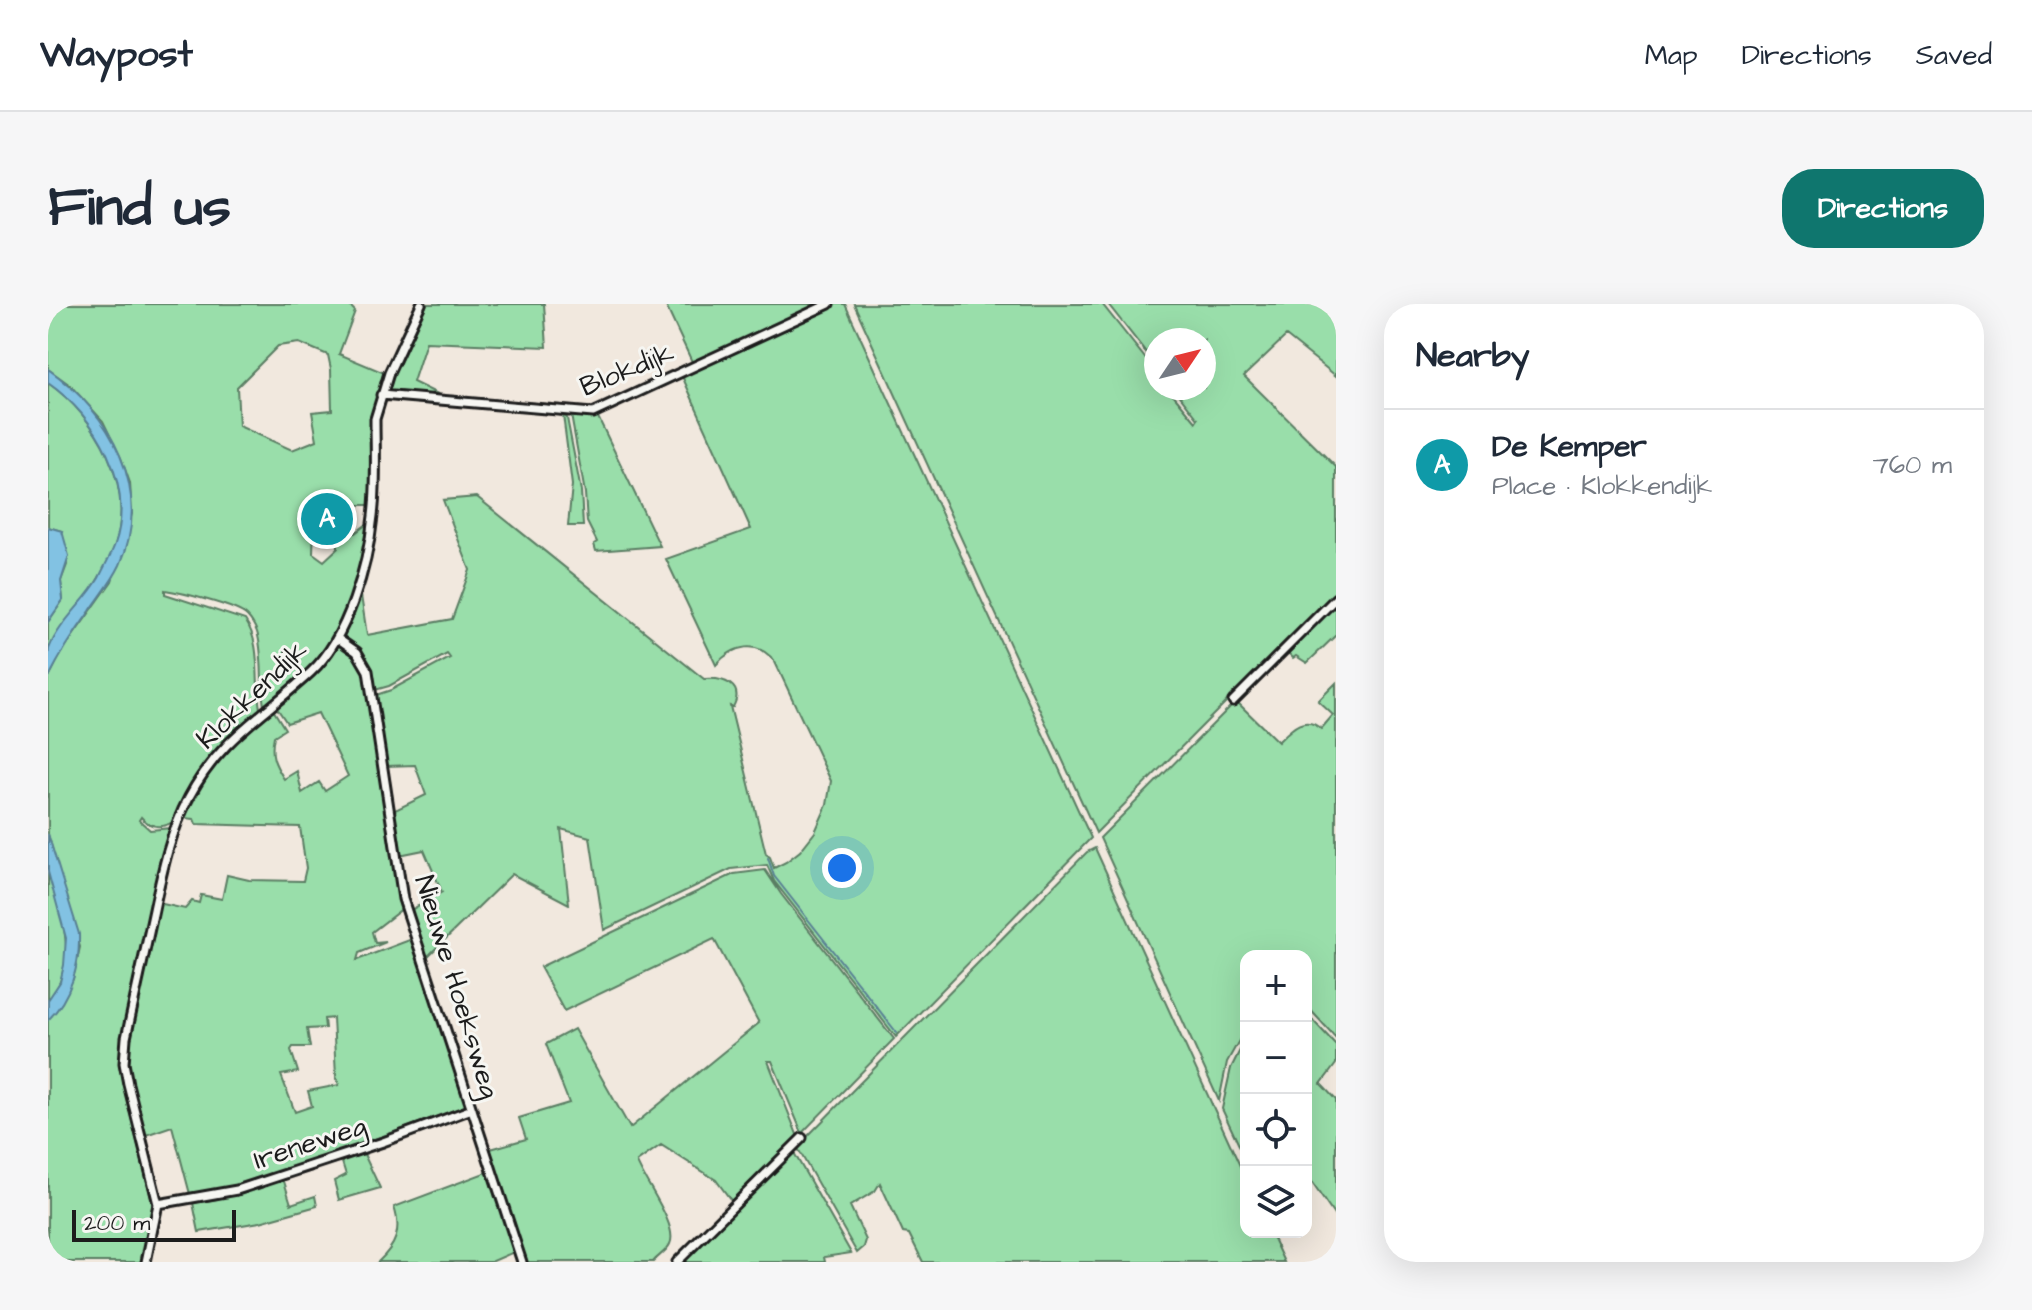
<!DOCTYPE html>
<meta charset="utf-8">
<style>
:root{--surface:#fff;--page:#f6f6f7;--text:#1f2937;--muted:#747a83;--line:#e0e1e3;--accent:#0f766e}
body{margin:0;font-family:"Architects Daughter",sans-serif;background:var(--page);color:var(--text)}
.controls{position:absolute;right:24px;bottom:24px;display:grid;overflow:hidden;border-radius:16px;box-shadow:0 8px 32px #0002}
.controls button{width:72px;height:72px;display:grid;place-items:center;padding:0;border:0;border-bottom:2px solid var(--line);background:var(--surface);color:var(--text);font:40px sans-serif}
.compass{position:absolute;left:1096px;top:24px;width:72px;height:72px;border-radius:50%;background:var(--surface);box-shadow:0 8px 32px #0002;rotate:55deg}
.scale{position:absolute;left:24px;bottom:20px;width:164px;box-sizing:border-box;padding-left:8px;border:4px solid #1c1c1c;border-top:0;font-size:22px;line-height:28px;white-space:nowrap;color:#1c1c1c;-webkit-text-stroke:6px #f6f6f2;paint-order:stroke}
.you{position:absolute;left:794px;top:564px;width:28px;height:28px;margin:-20px;border:6px solid #fff;border-radius:50%;background:#1a73e8;box-shadow:0 0 0 12px #1a73e833}
.badge{display:grid;place-items:center;width:52px;height:52px;border-radius:50%;background:var(--accent);color:#fff;font-size:26px;font-weight:700}
.pin{position:absolute;translate:-50% -50%;border:4px solid #fff;box-shadow:0 2px 8px #0006}
.list{margin:0;padding:0;list-style:none}
h2{display:flex;justify-content:space-between;align-items:center;height:104px;margin:0;padding:0 32px;font-size:34px}
h2 small{font-size:26px;font-weight:400;color:var(--muted)}
.list li{display:grid;grid-template-columns:52px 1fr auto;gap:24px;align-items:center;box-sizing:border-box;height:112px;padding:0 32px;border-top:2px solid var(--line)}
.list b{display:block;font-size:30px;white-space:nowrap}
.list p{margin:0;font-size:26px;white-space:nowrap;color:var(--muted)}
.list em{font-size:26px;font-style:normal;color:var(--muted)}
.icon{flex:none;width:44px;height:44px;fill:none;stroke:currentColor;stroke-width:2;stroke-linecap:round;stroke-linejoin:round}
.map{position:relative;flex:none;width:1288px;height:958px;overflow:hidden;border-radius:32px}
header{display:flex;align-items:center;gap:48px;box-sizing:border-box;height:112px;padding:0 40px;background:var(--surface);border-bottom:2px solid var(--line)}
header strong{font-size:38px}
nav{display:flex;gap:44px;margin-inline-start:auto;font-size:28px}
.intro{display:flex;align-items:center;justify-content:space-between;box-sizing:border-box;height:192px;padding:0 48px}
h1{margin:0;font-size:56px}
.button{padding:20px 36px;border-radius:32px;background:var(--accent);color:#fff;font-size:28px;font-weight:700}
main{display:flex;gap:48px;padding:0 48px}
aside{flex:1;background:var(--surface);border-radius:32px;box-shadow:0 8px 32px #0002}
.map>svg:first-child{display:block}
.green{fill:#99deaa;stroke:#5a7d63;stroke-width:2;fill-rule:evenodd}
.water{fill:#82c2e3;stroke:#598093;stroke-width:2}
.lines{fill:none;stroke-linecap:round;stroke-linejoin:round}
.stream{stroke:#598093;stroke-width:2}
.minor-casing{stroke:#1c1c1c;stroke-width:13}
.minor{stroke:#f6f6f2;stroke-width:7}
.labels{text-anchor:middle;dominant-baseline:central;stroke-width:6;stroke-linejoin:round;paint-order:stroke}
.street-label{font-size:28px;fill:#1c1c1c;stroke:#f6f6f2}
</style>
<header>
<strong>Waypost</strong>
<nav><a>Map</a><a>Directions</a><a>Saved</a></nav>
</header>
<div class="intro"><h1>Find us</h1><a class="button">Directions</a></div>
<main>
<div class="map">
<svg width="1288" height="958" viewBox="0 0 1288 958">
<rect width="100%" height="100%" fill="#f1e8de"/>
<filter id="ink" filterUnits="userSpaceOnUse"><feTurbulence type="fractalNoise" baseFrequency=".0125" numOctaves="2"/><feDisplacementMap in="SourceGraphic" scale="16" xChannelSelector="R" yChannelSelector="G"/><feConvolveMatrix kernelMatrix="1 2 1 2 8 2 1 2 1" color-interpolation-filters="sRGB"/></filter>
<g filter="url(#ink)">
<path class="green" d="M0,0H300L307,7L291,50L339,70L326,104L324,201H293L267,196L265,249L276,257L290,244L289,230L307,229L323,217L301,301L281,341L268,359L216,402C212,378 216,351 209,328C207,323 203,316 199,312C189,302 132,288 117,286V290L197,316C214,340 207,376 212,405C172,436 147,471 126,517C115,525 102,524 93,513L91,516L102,526L124,524L116,545L73,743L74,776L104,898V912L93,958H0V716L25,675L32,643L0,530V375L15,346L64,277L84,210L82,179L73,154L55,117L22,81L0,65ZM251,39L280,51L283,65L284,106L264,108L269,136L244,146L191,122L189,83L230,42Z
M379,0H496L499,43L378,38L365,78L398,94L338,89Z
M617,0H774L645,60Z
M787,0H797L1043,534L848,733L726,577L719,561L683,565L556,626L542,533L513,525L521,600L464,570L377,655L363,606L394,588L376,546L351,551L345,507L378,491L367,461L338,462L328,391L343,386L402,354L399,350L341,382L327,386C322,360 317,346 294,333L312,285L319,331L404,315L422,266L395,196L429,193L656,375C675,373 697,381 685,403L682,402L718,550L722,553L726,564L738,558L752,547L767,528L779,501L783,477L727,358C710,335 685,341 668,361L618,255L703,225L634,72Z
M806,0H1054L1108,68V84H1120L1148,118L1150,115L1126,84H1156V36H1108V61L1060,0H1288V72L1238,32L1196,72L1288,163V287L1048,529Z
M0,79C49,113 87,182 67,241C53,280 22,312 0,346V318L15,296L13,277L19,261L14,227L0,223Z
M515,111L519,114L533,187L535,222H520L524,181Z
M523,111H549L612,242L548,247L546,240L549,238L539,218L537,189Z
M1288,296V331L1259,359L1248,352L1245,354L1238,347Z
M290,339L315,358L355,604L324,628L327,639L338,638L311,649L309,656L364,635L418,802L197,882L143,894L124,822L95,832L79,764V752L110,599L137,605L144,597L151,599L153,591L174,595L179,571L201,576L255,577L258,564L252,523L148,520L146,515L136,514L171,452L224,404L237,425L226,432C222,451 226,459 236,475L249,467L254,489L271,478L277,487L300,472L270,409L239,419L227,401L264,372ZM285,714L288,772L291,781L260,787L264,802L247,808L233,771L250,768L243,746L245,743H262L259,725L277,724L276,715Z
M1288,379V734L1258,701V652H1198V724L1179,758L1171,797L1052,534L1188,397L1230,438C1243,425 1256,410 1273,425L1285,411L1270,397Z
M1047,544L1198,875V928H1222L1236,958H875L861,930L855,929L832,879L827,887L802,902L818,936L816,943L809,949L749,843L1039,548Z
M717,566L733,590L846,735L754,829L724,757H720L750,833L685,899L668,876L613,841L589,858C595,876 631,922 622,940C619,947 610,952 605,958H477L439,846L478,835L471,814L521,799L498,740L526,725L582,824L711,719L666,635L516,707L492,663L686,570Z
M0,568C13,609 33,660 0,696Z
M1258,709L1288,741V760L1273,780L1288,796V914L1258,870Z
M1198,734V856L1174,805L1183,764Z
M745,847L803,949L776,953L777,958H635Z
M315,848L332,884L291,896L286,877L298,871L293,855Z
M439,868L466,948L443,958H330C348,941 354,927 346,903Z
M235,874L243,900L267,892L269,902L212,918L151,928L145,899L169,895Z"/>
<path class="water" d="M0,65C63,109 105,186 72,261C64,278 52,292 42,307C26,329 12,351 0,375C0,366 0,353 1,345C11,318 37,298 51,274C56,263 63,251 67,240C87,181 49,113 0,79Z
M0,223L14,227L21,252L13,277L15,296L0,318Z
M0,530L31,630C32,661 23,694 0,716V696L12,678L16,661L18,634L0,568Z"/>
<g class="lines">
<path class="stream" d="M720,554L726,572L849,729"/>
<g class="minor-casing">
<path id="minor" d="M333,91L545,109L781,0
M289,334L309,348L320,367L355,595L474,958
M1185,397L1288,294
M110,900L189,886L335,838L424,805
M98,958L110,900L80,780L76,759L78,734C87,694 95,655 104,615C113,573 121,531 141,493C173,433 216,412 263,368C300,334 320,261 325,212C329,181 327,147 327,115L341,69L373,0
M629,958L754,834"/>
</g>
<use href="#minor" class="minor"/>
</g>
</g>
<g class="labels">
<g class="street-label">
<text transform="translate(579 66) rotate(-22)">Blokdijk</text>
<text transform="translate(204 391) rotate(-44)">Klokkendijk</text>
<text transform="translate(409 683) rotate(73)">Nieuwe Hoeksweg</text>
<text transform="translate(262 839) rotate(-18)">Ireneweg</text>
</g>
</g>
</svg>
<div class="controls">
<button>+</button>
<button>−</button>
<button><svg class="icon" aria-label="locate" viewBox="0 0 24 24"><circle cx="12" cy="12" r="6"/><path d="M12 2v4M12 18v4M2 12h4M18 12h4"/></svg></button>
<button><svg class="icon" aria-label="layers" viewBox="0 0 24 24"><path d="M12 4l9 5-9 5-9-5zM3 14l9 5 9-5"/></svg></button>
</div>
<svg class="compass" viewBox="-18 -18 36 36"><path d="M0-13l5 13h-10z" fill="#e53935"/><path d="M0 13l5-13h-10z" fill="#747a83"/></svg>
<div class="scale">200 m</div>
<div class="you"></div>
<div class="pin badge" style="left:279px;top:215px;background:#0f9aa8">A</div>
</div>
<aside>
<h2>Nearby<small></small></h2>
<ul class="list">
<li><span class="badge" style="background:#0f9aa8">A</span><div><b>De Kemper</b><p>Place · Klokkendijk</p></div><em>760 m</em></li>
</ul>
</aside>
</main>
